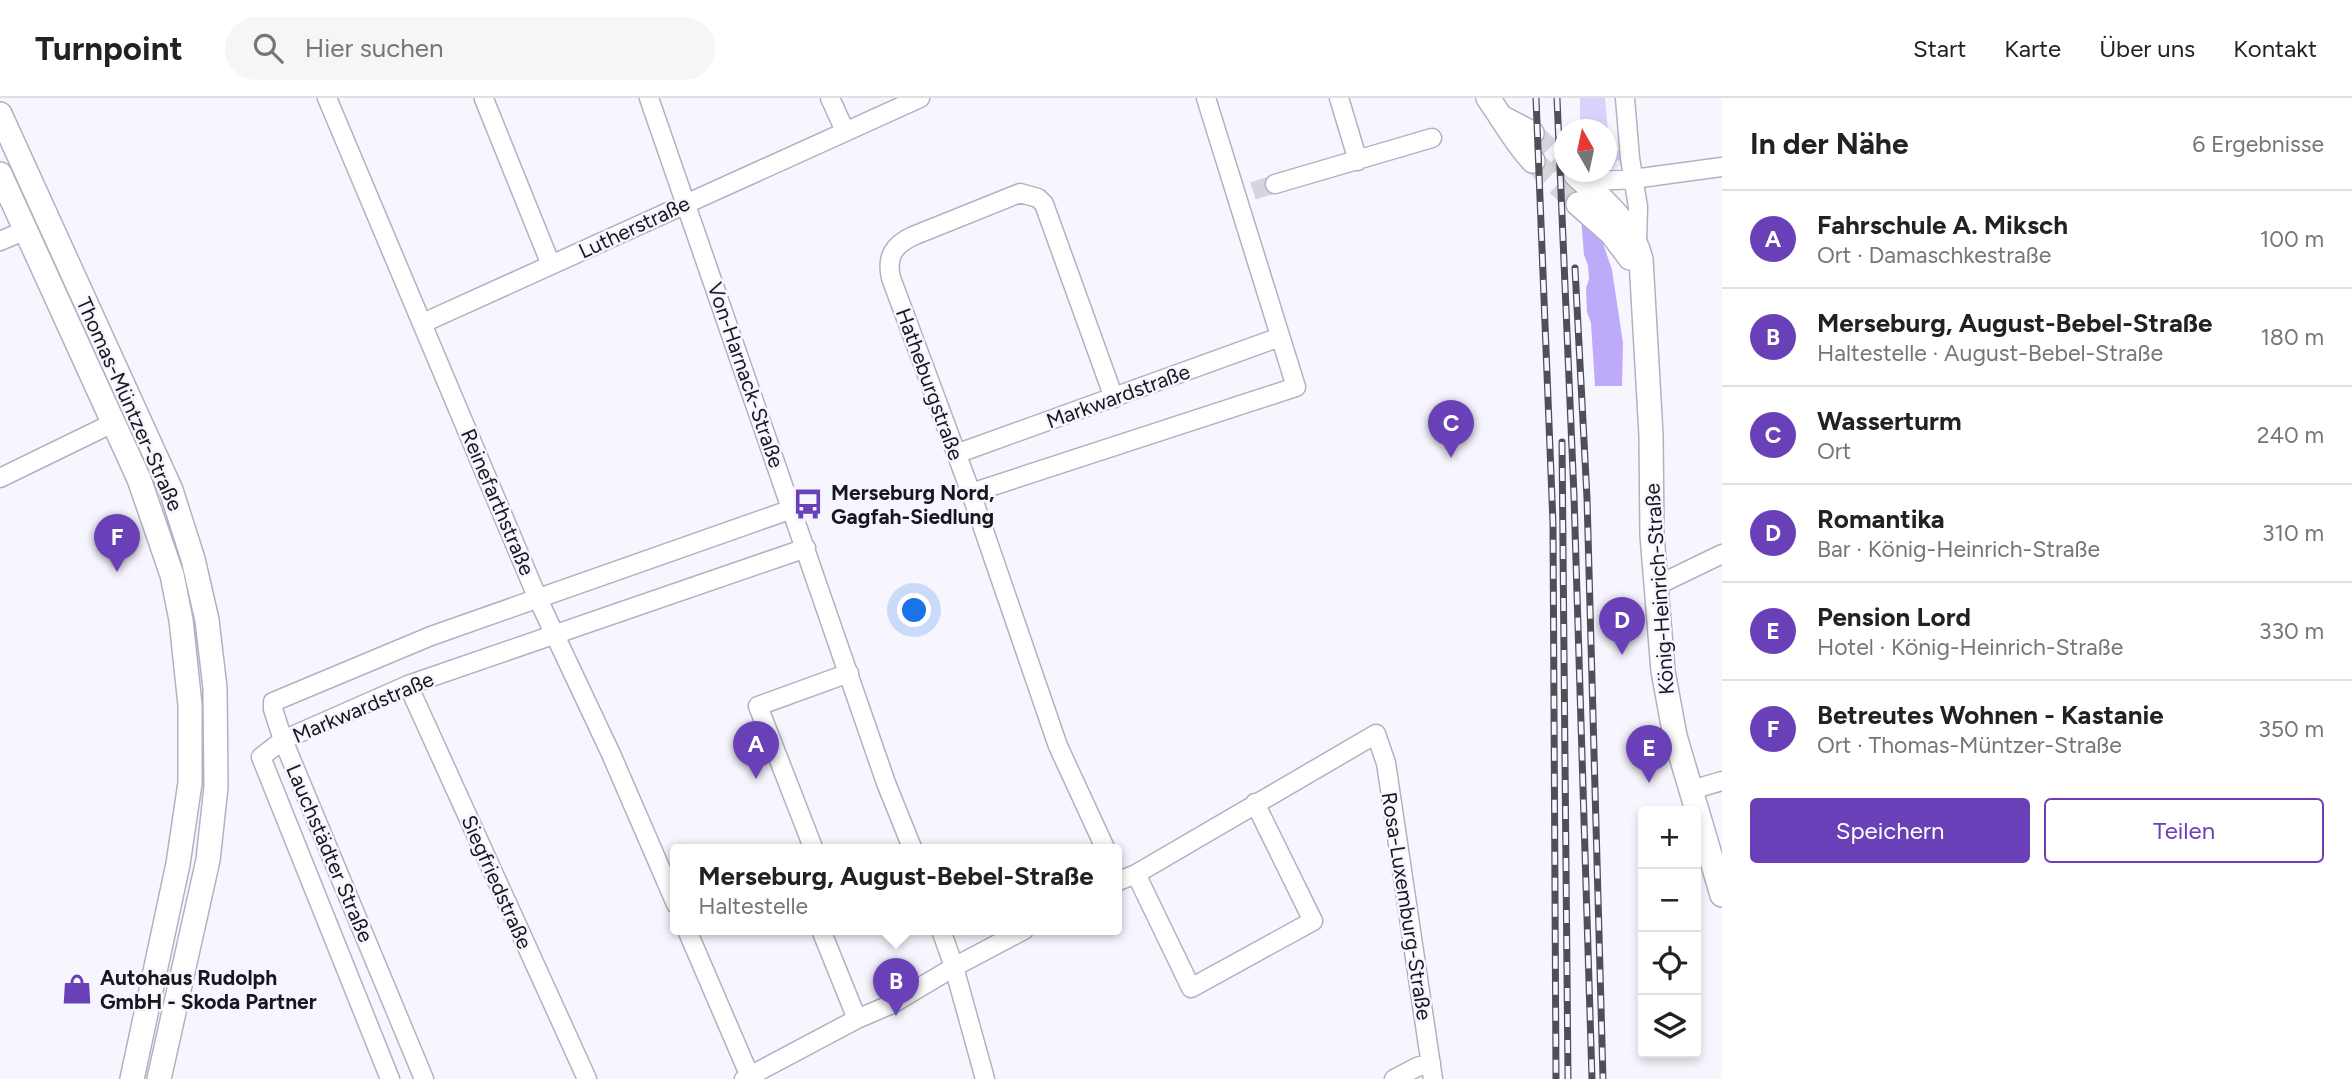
<!DOCTYPE html>
<html lang="de">
<meta charset="utf-8">
<style>
:root{--surface:#fff;--page:#f6f6f6;--text:#222;--muted:#767676;--line:#e0e0e0;--accent:#6a40b8}
body{margin:0;font-family:Figtree,sans-serif;background:var(--page);color:var(--text)}
.controls{position:absolute;right:21px;bottom:21px;display:grid;overflow:hidden;border-radius:7px;box-shadow:0 4px 10px #0003}
.controls button{width:63px;height:63px;display:grid;place-items:center;padding:0;border:0;border-bottom:2px solid var(--line);background:var(--surface);color:var(--text);font:35px sans-serif}
.compass{position:absolute;left:1554px;top:21px;width:63px;height:63px;border-radius:50%;background:var(--surface);box-shadow:0 4px 10px #0003;rotate:351deg}
.you{position:absolute;left:915px;top:513px;width:24px;height:24px;margin:-18px;border:5px solid #fff;border-radius:50%;background:#1a73e8;box-shadow:0 0 0 10px #1a73e833}
.badge{display:grid;place-items:center;width:46px;height:46px;border-radius:50%;background:var(--accent);color:#fff;font-size:23px;font-weight:700}
.pin{position:absolute;translate:-50% -58px;filter:drop-shadow(0 2px 4px #0008)}
.pin::after{content:'';position:absolute;top:37px;width:24px;height:21px;background:inherit;clip-path:polygon(0 0,100% 0,50% 100%)}
.popup{position:absolute;left:670px;top:746px;width:452px;height:91px;box-sizing:border-box;display:grid;place-content:center;border-radius:7px;background:var(--surface);filter:drop-shadow(0 2px 5px #0005);font-size:23px;white-space:nowrap;color:var(--muted)}
.popup b{font-size:26px;color:var(--text)}
.popup::after{content:'';position:absolute;left:50%;top:100%;margin-left:-14px;border:14px solid transparent;border-top-color:var(--surface)}
.list{margin:0;padding:0;list-style:none}
h2{display:flex;justify-content:space-between;align-items:center;height:91px;margin:0;padding:0 28px;font-size:30px}
h2 small{font-size:23px;font-weight:400;color:var(--muted)}
.list li{display:grid;grid-template-columns:46px 1fr auto;gap:21px;align-items:center;box-sizing:border-box;height:98px;padding:0 28px;border-top:2px solid var(--line)}
.list b{display:block;font-size:26px;white-space:nowrap}
.list p{margin:0;font-size:23px;white-space:nowrap;color:var(--muted)}
.list em{font-size:23px;font-style:normal;color:var(--muted)}
.actions{display:flex;gap:14px;padding:21px 28px}
.actions a{flex:1;padding:16px 0;border:2px solid var(--accent);border-radius:7px;text-align:center;font-size:24px;color:var(--accent)}
.actions .main{background:var(--accent);color:#fff}
.icon{flex:none;width:38px;height:38px;fill:none;stroke:currentColor;stroke-width:2;stroke-linecap:round;stroke-linejoin:round}
.map{position:relative;flex:none;width:1722px;height:981px;overflow:hidden}
header{display:flex;align-items:center;gap:42px;box-sizing:border-box;height:98px;padding:0 35px;background:var(--surface);border-bottom:2px solid var(--line)}
header strong{font-size:33px}
nav{display:flex;gap:38px;margin-inline-start:auto;font-size:24px}
.search{width:490px;height:63px;background:var(--page);display:flex;align-items:center;gap:18px;box-sizing:border-box;padding:0 24px;border-radius:38px;color:var(--muted);font-size:26px}
main{display:flex}
aside{flex:1;background:var(--surface)}
.map>svg:first-child{display:block}
.green{fill:#dad1fd}
.forest{fill:#bdaaf8}
.lines{fill:none;stroke-linecap:round;stroke-linejoin:round}
.minor-tunnel{stroke:#d6d5dc;stroke-width:18;stroke-dasharray:18 9;stroke-linecap:butt}
.major-tunnel{stroke:#d6d5dc;stroke-width:23;stroke-dasharray:23 11;stroke-linecap:butt}
.minor-casing{stroke:#b4b0c3;stroke-width:21}
.major-casing{stroke:#b4b0c3;stroke-width:26}
.minor{stroke:#fff;stroke-width:18}
.major{stroke:#fff;stroke-width:23}
.rail-casing{stroke:#514f56;stroke-width:7}
.rail{stroke:#f7f6fe;stroke-width:4.5;stroke-dasharray:13;stroke-linecap:butt}
.labels{text-anchor:middle;dominant-baseline:central;stroke-width:5;stroke-linejoin:round;paint-order:stroke}
.street-label{font-size:21px;fill:#19171e;stroke:#f7f6fe}
.poi-label{font-size:21px;font-weight:bold;fill:#19171e;stroke:#f7f6fe;text-anchor:start}
</style>
<header>
<strong>Turnpoint</strong>
<div class="search"><svg class="icon" aria-label="search" viewBox="0 0 24 24"><circle cx="10" cy="10" r="6"/><path d="M15 15l6 6"/></svg>Hier suchen</div>
<nav><a>Start</a><a>Karte</a><a>Über uns</a><a>Kontakt</a></nav>
</header>
<main>
<div class="map">
<svg width="1722" height="981" viewBox="0 0 1722 981">
<rect width="100%" height="100%" fill="#f7f6fe"/>
<path class="green" d="M1580,0H1605L1610,53H1621V63L1617,62L1614,69L1607,71L1606,32L1580,31Z"/>
<path class="forest" d="M1581,120L1601,139L1612,172L1623,245L1622,288H1595L1591,225L1587,214L1586,190L1589,181L1588,167L1584,157Z"/>
<g class="lines">
<path class="minor-tunnel" d="M1253,93L1275,86"/>
<path class="major-tunnel" d="M1532,35L1564,66
M1533,63L1578,106"/>
<g class="minor-casing">
<path id="minor" d="M327,0L538,501L611,656L676,806
M649,0L886,685L913,752
M830,0L845,33
M1339,0L1358,63
M1625,0L1630,60L1638,109L1637,143
M484,1L551,167
M1275,86L1432,40
M1587,87L1596,83L1633,81L1722,69
M0,143L26,132
M423,225L920,0
M956,356L1280,239
M0,380L115,324
M971,395L1296,289L1206,0
M1656,488L1722,456
M408,587L587,981
M1691,692L1722,683
M814,752L758,608L849,575
M1106,752L1058,648L971,395L891,180C886,158 894,147 913,138L1020,95L1038,100L1044,106L1114,300
M1136,776L1191,890L1313,823L1255,705
M1116,784L1136,776L1376,636L1386,665L1433,981
M687,832L751,981
M821,832L857,921
M941,832L954,869L985,981
M390,981L261,659L283,642L408,587L806,450
M424,981L283,642L273,611V604L431,538L792,411
M744,981L857,921L892,906L954,869L1024,832
M1394,981L1417,969L1431,965"/>
</g>
<g class="major-casing">
<path id="major" d="M1488,0C1503,21 1515,44 1533,63
M0,16L171,392L193,461L207,522L215,590L216,689L208,762L159,981
M1503,20L1532,35
M0,76L139,381L172,477L181,522L190,607V685L178,766L132,981
M1576,77C1602,101 1632,125 1641,161L1651,337L1652,437L1663,573L1675,638L1722,797
M1578,106L1612,136L1630,160"/>
</g>
<use href="#minor" class="minor"/>
<use href="#major" class="major"/>
<g class="rail-casing">
<path id="rail" d="M1536,0L1553,426L1556,981
M1557,0L1574,398L1592,981
M1575,170L1587,400L1603,981
M1562,344L1568,981"/>
</g>
<use href="#rail" class="rail"/>
</g>
<defs>
<g id="bus-bare" transform="scale(2.415)"><path d="M-5-6H5V4H4V6H2V4H-2V6H-4V4H-5ZM-3.5-4V0h7V-4ZM-3.5 1.2v1.5H-2V1.2ZM2 1.2v1.5H3.5V1.2Z" fill="#6a40b8" stroke="#f7f6fe" stroke-width="2.5" paint-order="stroke"/></g>
<g id="shop-bare" transform="scale(2.415)"><path d="M-5-2.5h2.3a2.7 3.5 0 0 1 5.4 0H5L5.5 6h-11ZM-1.5-2.5h3a1.5 2.3 0 0 0-3 0Z" fill="#6a40b8" stroke="#f7f6fe" stroke-width="2.5" paint-order="stroke"/></g>
</defs>
<g fill-rule="evenodd">
<use href="#bus-bare" x="808" y="406"/>
<use href="#shop-bare" x="77" y="891"/>
</g>
<g class="labels">
<g class="street-label">
<text transform="translate(634 129) rotate(-25)">Lutherstraße</text>
<text transform="translate(746 277) rotate(71)">Von-Harnack-Straße</text>
<text transform="translate(930 286) rotate(70)">Hatheburgstraße</text>
<text transform="translate(1118 298) rotate(-20)">Markwardstraße</text>
<text transform="translate(130 306) rotate(66)">Thomas-Müntzer-Straße</text>
<text transform="translate(498 404) rotate(67)">Reinefarthstraße</text>
<text transform="translate(1659 491) rotate(-94)">König-Heinrich-Straße</text>
<text transform="translate(363 609) rotate(-23)">Markwardstraße</text>
<text transform="translate(330 755) rotate(67)">Lauchstädter Straße</text>
<text transform="translate(497 784) rotate(66)">Siegfriedstraße</text>
<text transform="translate(1407 808) rotate(81)">Rosa-Luxemburg-Straße</text>
</g>
<g class="poi-label">
<text x="831" y="394">Merseburg Nord,<tspan x="831" dy="24">Gagfah-Siedlung</tspan></text>
<text x="100" y="879">Autohaus Rudolph<tspan x="100" dy="24">GmbH - Skoda Partner</tspan></text>
</g>
</g>
</svg>
<div class="controls">
<button>+</button>
<button>−</button>
<button><svg class="icon" aria-label="locate" viewBox="0 0 24 24"><circle cx="12" cy="12" r="6"/><path d="M12 2v4M12 18v4M2 12h4M18 12h4"/></svg></button>
<button><svg class="icon" aria-label="layers" viewBox="0 0 24 24"><path d="M12 4l9 5-9 5-9-5zM3 14l9 5 9-5"/></svg></button>
</div>
<svg class="compass" viewBox="-18 -18 36 36"><path d="M0-13l5 13h-10z" fill="#e53935"/><path d="M0 13l5-13h-10z" fill="#767676"/></svg>
<div class="you"></div>
<div class="pin badge" style="left:756px;top:681px">A</div>
<div class="pin badge" style="left:896px;top:918px">B</div>
<div class="popup"><b>Merseburg, August-Bebel-Straße</b>Haltestelle</div>
<div class="pin badge" style="left:1451px;top:360px">C</div>
<div class="pin badge" style="left:1622px;top:557px">D</div>
<div class="pin badge" style="left:1649px;top:685px">E</div>
<div class="pin badge" style="left:117px;top:474px">F</div>
</div>
<aside>
<h2>In der Nähe<small>6 Ergebnisse</small></h2>
<ul class="list">
<li><span class="badge">A</span><div><b>Fahrschule A. Miksch</b><p>Ort · Damaschkestraße</p></div><em>100 m</em></li>
<li><span class="badge">B</span><div><b>Merseburg, August-Bebel-Straße</b><p>Haltestelle · August-Bebel-Straße</p></div><em>180 m</em></li>
<li><span class="badge">C</span><div><b>Wasserturm</b><p>Ort</p></div><em>240 m</em></li>
<li><span class="badge">D</span><div><b>Romantika</b><p>Bar · König-Heinrich-Straße</p></div><em>310 m</em></li>
<li><span class="badge">E</span><div><b>Pension Lord</b><p>Hotel · König-Heinrich-Straße</p></div><em>330 m</em></li>
<li><span class="badge">F</span><div><b>Betreutes Wohnen - Kastanie</b><p>Ort · Thomas-Müntzer-Straße</p></div><em>350 m</em></li>
</ul>
<div class="actions"><a class="main">Speichern</a><a>Teilen</a></div>
</aside>
</main>
